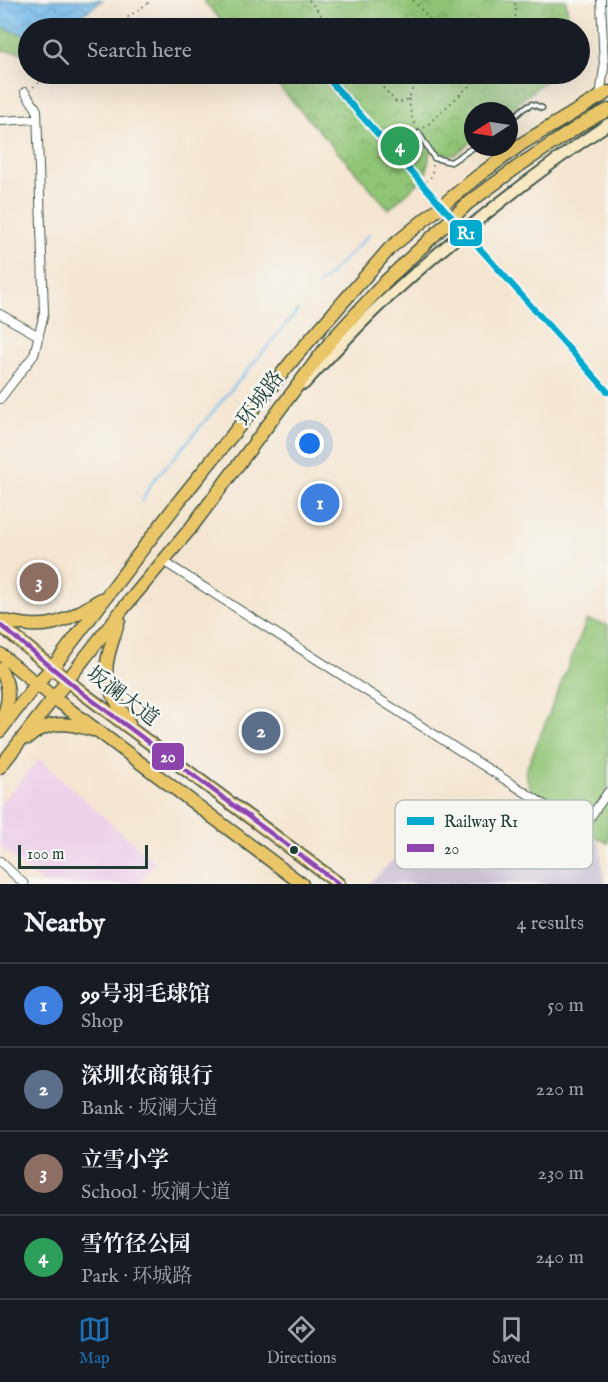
<!DOCTYPE html>
<meta charset="utf-8">
<style>
:root{--surface:#171b24;--page:#20242c;--text:#f1f3f6;--muted:#9ea1a6;--line:#363941;--accent:#1f6fb2}
body{margin:0;font-family:"IM FELL English","Noto Serif SC",serif;background:var(--page);color:var(--text)}
.compass{position:absolute;left:464px;top:102px;width:54px;height:54px;border-radius:50%;background:var(--surface);box-shadow:0 6px 24px #0002;rotate:258deg}
.scale{position:absolute;left:18px;bottom:15px;width:130px;box-sizing:border-box;padding-left:6px;border:3px solid #1f3d34;border-top:0;font-size:16px;line-height:21px;white-space:nowrap;color:#1f3d34;-webkit-text-stroke:4px #f6f6f2;paint-order:stroke}
.you{position:absolute;left:310px;top:444px;width:21px;height:21px;margin:-15px;border:4px solid #fff;border-radius:50%;background:#1a73e8;box-shadow:0 0 0 9px #1a73e833}
.badge{display:grid;place-items:center;width:39px;height:39px;border-radius:50%;background:var(--accent);color:#fff;font-size:20px;font-weight:700}
.pin{position:absolute;translate:-50% -50%;border:3px solid #fff;box-shadow:0 2px 6px #0006}
.list{margin:0;padding:0;list-style:none}
h2{display:flex;justify-content:space-between;align-items:center;height:78px;margin:0;padding:0 24px;font-size:26px}
h2 small{font-size:20px;font-weight:400;color:var(--muted)}
.list li{display:grid;grid-template-columns:39px 1fr auto;gap:18px;align-items:center;box-sizing:border-box;height:84px;padding:0 24px;border-top:2px solid var(--line)}
.list b{display:block;font-size:22px;white-space:nowrap}
.list p{margin:0;font-size:20px;white-space:nowrap;color:var(--muted)}
.list em{font-size:20px;font-style:normal;color:var(--muted)}
.icon{flex:none;width:33px;height:33px;fill:none;stroke:currentColor;stroke-width:2;stroke-linecap:round;stroke-linejoin:round}
.map{position:relative;flex:none;width:608px;height:884px;overflow:hidden}
.search{position:absolute;background:var(--surface);box-shadow:0 6px 24px #0002;left:18px;right:18px;top:18px;height:66px;display:flex;align-items:center;gap:15px;box-sizing:border-box;padding:0 21px;border-radius:33px;color:var(--muted);font-size:22px}
.sheet{height:414px;background:var(--surface)}
nav{display:flex;justify-content:space-around;align-items:center;box-sizing:border-box;height:84px;border-top:2px solid var(--line);background:var(--surface);font-size:16px;color:var(--muted)}
nav a{display:grid;justify-items:center;gap:3px}
nav .on{color:var(--accent)}
.map>svg:first-child{display:block}
.built{fill:#edd1e9}
.industrial{fill:#ccbfd4}
.grass{fill:#91c576;stroke:#588155;stroke-width:1.5}
.park{fill:url(#park-crowns);stroke:#588155;stroke-width:1.5}
.water{fill:url(#water-waves);stroke:#4a7c90;stroke-width:1.5}
.lines{fill:none;stroke-linecap:round;stroke-linejoin:round}
.stream{stroke:#74baeb;stroke-width:2}
.service-casing{stroke:#3f564b;stroke-width:7}
.minor-casing{stroke:#3f564b;stroke-width:10}
.secondary-casing{stroke:#3f564b;stroke-width:14}
.primary-casing{stroke:#3f564b;stroke-width:15}
.path{stroke:#3f564b;stroke-width:1.5;stroke-dasharray:1.5 4.5;stroke-linecap:butt}
.service{stroke:#fff;stroke-width:4}
.minor{stroke:#fff;stroke-width:8}
.secondary{stroke:#f7e8c3;stroke-width:10}
.primary{stroke:#ebc669;stroke-width:12}
.bus-1-casing{stroke:#f6f6f2;stroke-width:9}
.bus-1{stroke:#8e44ad;stroke-width:4.5}
.rail-1-casing{stroke:#f6f6f2;stroke-width:10}
.rail-1{stroke:#00a9ce;stroke-width:6}
.bus-dot{fill:#1f3d34;stroke:#f6f6f2;stroke-width:2}
.labels{text-anchor:middle;dominant-baseline:central;stroke-width:5;stroke-linejoin:round;paint-order:stroke}
.street-label{font-size:21px;fill:#1f3d34;stroke:#f6f6f2}
.key{fill:#f6f6f2;stroke:#b6beb9;stroke-width:1.5}
.key-label{font-size:16px;fill:#1f3d34}
.line-badge{stroke:#f6f6f2;stroke-width:2}
.badge-label{font-size:16px;text-anchor:middle;font-weight:bold;fill:#fff}
</style>
<div class="map">
<svg width="608" height="884" viewBox="0 0 608 884">
<defs>
<pattern id="park-crowns" width="20" height="18" patternUnits="userSpaceOnUse" patternTransform="scale(1.5)"><rect width="20" height="18" fill="#91c576"/><path d="M2 6a3 3 0 1 1 6 0M12 15a3 3 0 1 1 6 0" fill="none" stroke="#76a162"/></pattern>
<pattern id="water-waves" width="16" height="10" patternUnits="userSpaceOnUse" patternTransform="scale(1.5)"><rect width="16" height="10" fill="#74baeb"/><path d="M0 5q4-4 8 0t8 0" fill="none" stroke="#5f98bf"/></pattern>
</defs>
<rect width="100%" height="100%" fill="#f6f6f2"/>
<filter id="ink" filterUnits="userSpaceOnUse"><feTurbulence type="fractalNoise" baseFrequency=".0167" numOctaves="2"/><feDisplacementMap in="SourceGraphic" scale="12" xChannelSelector="R" yChannelSelector="G"/><feConvolveMatrix kernelMatrix="1 2 1 2 8 2 1 2 1" color-interpolation-filters="sRGB"/></filter>
<filter id="wash" filterUnits="userSpaceOnUse"><feTurbulence type="fractalNoise" baseFrequency=".008" numOctaves="4" result="noise"/><feDisplacementMap in="SourceGraphic" scale="24" xChannelSelector="R" yChannelSelector="G"/><feGaussianBlur stdDeviation="1.35" result="paint"/><feColorMatrix in="noise" values="0 0 0 0 0 0 0 0 0 0 0 0 0 0 0 0 0 1.4 0 .05"/><feComposite in="paint" operator="in"/></filter>
<g filter="url(#wash)">
<rect width="100%" height="100%" fill="#f4e5d0"/>
<path class="built" d="M39,759L156,863L137,884H43L0,846V804Z"/>
<path class="industrial" d="M599,841L605,884H369L405,848Z"/>
<path class="grass" d="M587,620L608,625V843L537,806L525,773Z"/>
<path class="park" d="M0,0L28,28V53L0,50Z
M203,0H566L569,28H228Z
M268,74H553L508,111H473V140L455,155L430,151L426,176L389,209Z"/>
<path class="water" d="M0,0H102L65,28H28V36L0,26Z"/>
<g class="lines">
<path class="stream" d="M318,286L370,234
M142,502C149,483 160,472 174,458L298,310"/>
</g>
</g>
<g filter="url(#ink)">
<g class="lines">
<g class="service-casing">
<path id="service" d="M509,121L524,108L532,104L542,108
M419,133L434,158L451,162L474,147"/>
</g>
<g class="minor-casing">
<path id="minor" d="M600,96L604,68L601,0
M0,121L37,119
M0,314L39,336
M0,399L34,355L44,313L37,110L25,92
M163,561L576,825L587,822L608,792
M0,861L24,884"/>
</g>
<g class="secondary-casing">
<path id="secondary" d="M304,384C329,357 354,330 380,305C451,239 528,178 608,124"/>
</g>
<g class="primary-casing">
<path id="primary" d="M0,620C50,631 59,625 101,599
M119,620C102,674 99,674 129,723
M0,625L84,694L339,884
M0,654L54,698L302,884
M0,669C12,688 9,704 0,724
M0,731L37,683L53,667L179,501L296,356L390,248L478,176L523,143L608,92
M28,738C48,720 68,722 93,730
M0,767L122,610L190,529L331,341L386,281L467,204L520,165L585,122L608,110"/>
</g>
<path class="path" d="M309,0L332,28
M413,0L432,22L433,28
M113,28L152,0
M511,28L516,14L515,0
M371,74L396,102H402L409,99L418,74
M33,87L51,74
M409,99L411,115L416,127
M424,128L482,74
M425,190L421,186L432,176L433,164"/>
<use href="#service" class="service"/>
<use href="#minor" class="minor"/>
<use href="#secondary" class="secondary"/>
<use href="#primary" class="primary"/>
<g class="bus-1-casing">
<path id="bus-1" d="M0,625L84,694L339,884"/>
</g>
<use href="#bus-1" class="bus-1"/>
<g class="rail-1-casing">
<path id="rail-1" d="M324,74L608,392"/>
</g>
<use href="#rail-1" class="rail-1"/>
</g>
</g>
<circle class="bus-dot" cx="294" cy="850" r="5"/>
<g class="labels">
<g class="street-label">
<text transform="translate(261 399) rotate(-53)">环城路</text>
<text transform="translate(122 697) rotate(37)">坂澜大道</text>
</g>
</g>
<rect x="395" y="800" width="198" height="69" rx="9" class="key"/>
<rect x="407" y="817" width="27" height="8" fill="#00a9ce"/>
<rect x="407" y="844" width="27" height="8" fill="#8e44ad"/>
<g class="key-label">
<text x="444" y="827">Railway R1</text>
<text x="444" y="854">20</text>
</g>
<g class="line-badge">
<rect x="449" y="219" width="34" height="28" rx="6" fill="#00a9ce"/>
<rect x="151" y="742" width="34" height="29" rx="6" fill="#8e44ad"/>
</g>
<g class="badge-label">
<text x="466" y="239">R1</text>
<text x="168" y="762">20</text>
</g>
</svg>
<svg class="compass" viewBox="-18 -18 36 36"><path d="M0-13l5 13h-10z" fill="#e53935"/><path d="M0 13l5-13h-10z" fill="#9ea1a6"/></svg>
<div class="scale">100 m</div>
<div class="you"></div>
<div class="pin badge" style="left:320px;top:503px;background:#3f7fe0">1</div>
<div class="pin badge" style="left:261px;top:731px;background:#5c6f8a">2</div>
<div class="pin badge" style="left:39px;top:582px;background:#8d6e63">3</div>
<div class="pin badge" style="left:400px;top:146px;background:#2e9e5b">4</div>
<div class="search"><svg class="icon" aria-label="search" viewBox="0 0 24 24"><circle cx="10" cy="10" r="6"/><path d="M15 15l6 6"/></svg>Search here</div>
</div>
<section class="sheet">
<h2>Nearby<small>4 results</small></h2>
<ul class="list">
<li><span class="badge" style="background:#3f7fe0">1</span><div><b>99号羽毛球馆</b><p>Shop</p></div><em>50 m</em></li>
<li><span class="badge" style="background:#5c6f8a">2</span><div><b>深圳农商银行</b><p>Bank · 坂澜大道</p></div><em>220 m</em></li>
<li><span class="badge" style="background:#8d6e63">3</span><div><b>立雪小学</b><p>School · 坂澜大道</p></div><em>230 m</em></li>
<li><span class="badge" style="background:#2e9e5b">4</span><div><b>雪竹径公园</b><p>Park · 环城路</p></div><em>240 m</em></li>
</ul>
</section>
<nav>
<a class="on"><svg class="icon" aria-label="map" viewBox="0 0 24 24"><path d="M3 6l6-2 6 2 6-2v14l-6 2-6-2-6 2zM9 4v14M15 6v14"/></svg>Map</a>
<a><svg class="icon" aria-label="directions" viewBox="0 0 24 24"><path d="M12 3l9 9-9 9-9-9zM9 14v-3h6M13 9l2 2-2 2"/></svg>Directions</a>
<a><svg class="icon" aria-label="saved" viewBox="0 0 24 24"><path d="M7 4h10v16l-5-4-5 4z"/></svg>Saved</a>
</nav>
